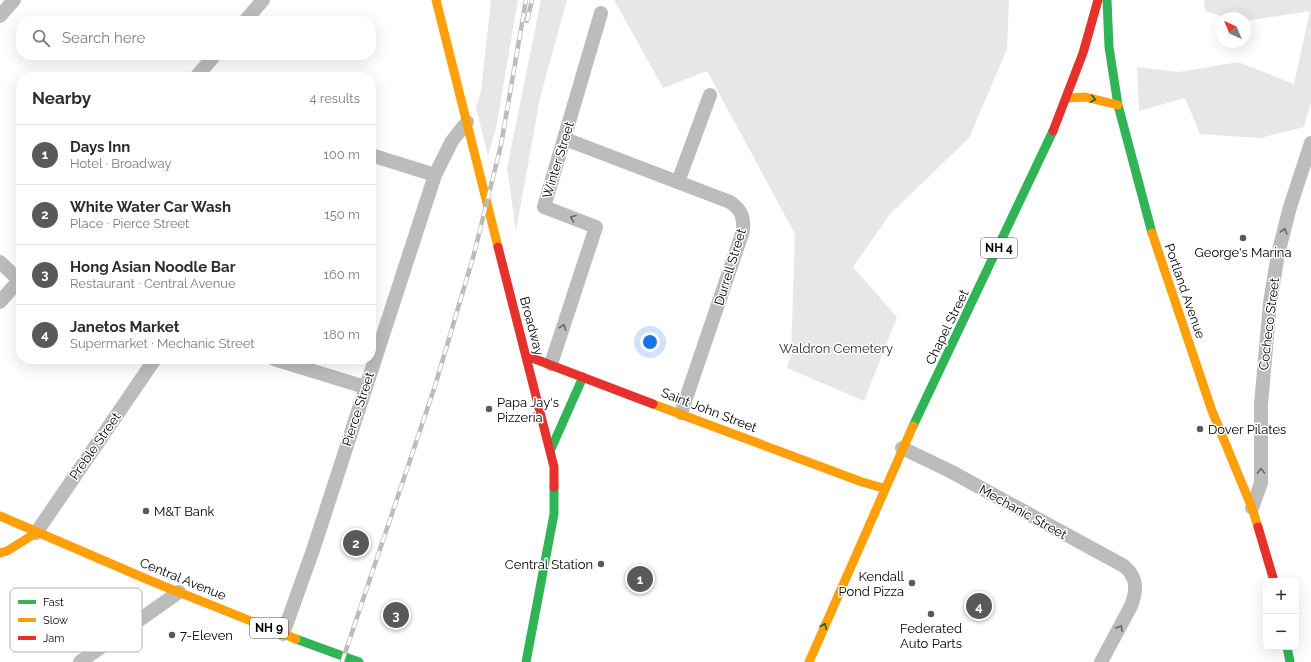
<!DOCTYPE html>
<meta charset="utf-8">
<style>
:root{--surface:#fff;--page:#f7f7f7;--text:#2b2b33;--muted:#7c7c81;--line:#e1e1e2;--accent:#595959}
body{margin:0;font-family:Raleway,sans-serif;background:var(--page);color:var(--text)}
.controls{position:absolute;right:12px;bottom:12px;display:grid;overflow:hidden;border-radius:8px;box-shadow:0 4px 16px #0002}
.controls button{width:36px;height:36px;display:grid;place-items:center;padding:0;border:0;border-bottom:1px solid var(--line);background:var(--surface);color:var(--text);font:20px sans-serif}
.compass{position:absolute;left:1215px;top:12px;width:36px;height:36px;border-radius:50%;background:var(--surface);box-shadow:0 4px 16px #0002;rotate:316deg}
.you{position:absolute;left:650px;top:342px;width:14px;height:14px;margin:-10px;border:3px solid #fff;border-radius:50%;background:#1a73e8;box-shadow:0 0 0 6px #1a73e833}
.badge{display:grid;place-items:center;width:26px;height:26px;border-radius:50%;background:var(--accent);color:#fff;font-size:13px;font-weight:700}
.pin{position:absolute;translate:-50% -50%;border:2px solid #fff;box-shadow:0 1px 4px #0006}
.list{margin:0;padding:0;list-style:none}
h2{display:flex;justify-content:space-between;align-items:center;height:52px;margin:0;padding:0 16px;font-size:17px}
h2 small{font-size:13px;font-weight:400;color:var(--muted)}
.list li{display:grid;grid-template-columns:26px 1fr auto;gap:12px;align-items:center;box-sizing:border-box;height:60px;padding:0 16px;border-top:1px solid var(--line)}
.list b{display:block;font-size:15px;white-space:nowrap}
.list p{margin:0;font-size:13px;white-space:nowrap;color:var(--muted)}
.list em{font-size:13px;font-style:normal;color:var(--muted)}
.icon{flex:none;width:22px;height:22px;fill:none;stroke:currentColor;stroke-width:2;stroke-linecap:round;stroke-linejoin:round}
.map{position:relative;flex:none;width:1311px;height:662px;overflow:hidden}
.search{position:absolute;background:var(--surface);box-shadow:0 4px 16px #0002;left:16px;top:16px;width:360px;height:44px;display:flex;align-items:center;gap:10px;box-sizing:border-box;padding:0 14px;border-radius:16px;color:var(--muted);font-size:15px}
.panel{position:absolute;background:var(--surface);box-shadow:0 4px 16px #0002;left:16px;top:72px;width:360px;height:292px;border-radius:16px}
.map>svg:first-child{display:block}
.green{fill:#e7e7e7}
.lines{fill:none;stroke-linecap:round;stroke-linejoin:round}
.street{stroke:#bcbcbc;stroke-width:14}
.fast{stroke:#30b455;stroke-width:9}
.slow{stroke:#ff9f0a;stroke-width:9}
.jam{stroke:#e5322d;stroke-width:9}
.rail-casing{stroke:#bcbcbc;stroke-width:4.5}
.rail{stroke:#fff;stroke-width:3;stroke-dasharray:9;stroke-linecap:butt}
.oneway{stroke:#1a632f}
.oneway2{stroke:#676767}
.poi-dot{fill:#595959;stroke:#fff;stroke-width:1.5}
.labels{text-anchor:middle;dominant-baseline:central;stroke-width:3;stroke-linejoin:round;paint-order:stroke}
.shield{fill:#fff;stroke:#4c4c4c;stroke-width:1}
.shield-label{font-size:12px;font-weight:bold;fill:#000}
.street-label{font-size:13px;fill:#000;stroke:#fff}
.poi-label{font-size:13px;fill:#000;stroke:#fff;text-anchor:start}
.park-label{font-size:13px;fill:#2b2b2b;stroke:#fff}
.key{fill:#fff;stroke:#b2b2b2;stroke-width:1}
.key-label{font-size:11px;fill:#000}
</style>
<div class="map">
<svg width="1311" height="662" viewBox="0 0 1311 662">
<rect width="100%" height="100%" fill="#fff"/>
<path class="green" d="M491,0H518L496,128L488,156L476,108L481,91Z
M541,0H567L540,98L516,231L507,168Z
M614,0H1009L1007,49L969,138L890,214L853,267L897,317L864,401L787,368L791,355L795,234L707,71L663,88Z
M1204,0H1311V102L1304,127L1260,138L1200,134L1185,98L1139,111L1137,67L1179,72L1238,62L1294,84L1310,11L1245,21V18H1227L1205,11Z"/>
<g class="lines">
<path class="street" d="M0,16L14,0
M245,21L263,0
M196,77L215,55
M565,139L730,202C742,210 744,218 743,231L681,413
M371,155L435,175
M678,182L710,95
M0,262L19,280
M0,302L21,278
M274,359L365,387
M551,364L596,227L544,207L601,13
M902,448L950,471L1124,566C1138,578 1137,590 1131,606L1101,662
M1252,508L1261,483V404L1270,303L1278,254L1290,207L1311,143
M36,533L155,359
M283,634L313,550L435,175L452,141L467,122
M80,662L179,592"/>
<path class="fast" d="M1107,0L1109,47L1118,105L1152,233
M913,426L1053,131
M551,449L583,377
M296,639L359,662
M1287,647L1290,662
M526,662L554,514V487"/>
<path class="slow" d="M436,0L498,247
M1067,98L1085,97L1118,105
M1152,233L1212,411L1252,508L1258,527
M653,404L862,482L883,488
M0,516L151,581L296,639
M0,553L7,551L36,533
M809,662L913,426"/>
<path class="jam" d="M1053,131L1083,53L1098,0
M498,247L554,467V487
M527,356L653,404
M1258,527L1274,581"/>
<g class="rail-casing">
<path id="rail" d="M527,21L532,0
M342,662L435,386L474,254L501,145L526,0"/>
</g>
<use href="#rail" class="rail"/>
</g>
<defs><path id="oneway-chevron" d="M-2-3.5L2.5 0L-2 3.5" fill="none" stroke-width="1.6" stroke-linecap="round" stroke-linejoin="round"/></defs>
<g class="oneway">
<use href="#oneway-chevron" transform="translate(1093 99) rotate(10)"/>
<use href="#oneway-chevron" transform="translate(824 626) rotate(-67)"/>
</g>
<g class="oneway2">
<use href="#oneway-chevron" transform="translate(573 218) rotate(-159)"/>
<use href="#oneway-chevron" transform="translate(1284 231) rotate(-76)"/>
<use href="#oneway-chevron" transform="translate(563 327) rotate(-72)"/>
<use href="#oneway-chevron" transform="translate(1261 471) rotate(-90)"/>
<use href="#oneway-chevron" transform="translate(1120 628) rotate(-61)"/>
</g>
<g class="poi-dot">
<circle cx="1243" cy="238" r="4"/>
<circle cx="489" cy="409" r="4"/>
<circle cx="1200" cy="429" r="4"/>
<circle cx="146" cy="511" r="4"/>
<circle cx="601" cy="564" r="4"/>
<circle cx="912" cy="583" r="4"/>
<circle cx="931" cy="614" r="4"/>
<circle cx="172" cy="635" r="4"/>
</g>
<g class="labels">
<g class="shield">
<rect x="981" y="238" width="36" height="20" rx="3"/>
<rect x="250" y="618" width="38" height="20" rx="3"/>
</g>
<g class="shield-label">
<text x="999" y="248">NH 4</text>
<text x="269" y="628">NH 9</text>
</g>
<g class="street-label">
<text transform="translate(558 160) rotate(-73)">Winter Street</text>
<text transform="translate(730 267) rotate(-73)">Durrell Street</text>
<text transform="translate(1185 291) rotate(71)">Portland Avenue</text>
<text transform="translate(1269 324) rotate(-83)">Cocheco Street</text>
<text transform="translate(532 326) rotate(75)">Broadway</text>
<text transform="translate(947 327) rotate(-64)">Chapel Street</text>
<text transform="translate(358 409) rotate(-72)">Pierce Street</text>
<text transform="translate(709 410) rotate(21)">Saint John Street</text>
<text transform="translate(95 446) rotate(-55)">Preble Street</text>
<text transform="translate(1023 512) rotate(29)">Mechanic Street</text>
<text transform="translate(183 579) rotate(22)">Central Avenue</text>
</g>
<g class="poi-label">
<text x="1243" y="252" text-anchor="middle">George's Marina</text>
<text x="497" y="402">Papa Jay's<tspan x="497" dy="15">Pizzeria</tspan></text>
<text x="1208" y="429">Dover Pilates</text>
<text x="154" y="511">M&amp;T Bank</text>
<text x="593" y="564" text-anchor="end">Central Station</text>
<text x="904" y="576" text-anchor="end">Kendall<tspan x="904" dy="15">Pond Pizza</tspan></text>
<text x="931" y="628" text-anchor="middle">Federated<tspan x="931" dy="15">Auto Parts</tspan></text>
<text x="180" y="635">7-Eleven</text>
</g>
<g class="park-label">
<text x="836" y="348">Waldron Cemetery</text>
</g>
</g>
<rect x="10" y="588" width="132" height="64" rx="6" class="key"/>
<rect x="18" y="600" width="18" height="4" fill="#30b455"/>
<rect x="18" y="618" width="18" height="4" fill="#ff9f0a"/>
<rect x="18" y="636" width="18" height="4" fill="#e5322d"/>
<g class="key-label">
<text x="43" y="606">Fast</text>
<text x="43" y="624">Slow</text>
<text x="43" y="642">Jam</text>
</g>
</svg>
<div class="controls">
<button>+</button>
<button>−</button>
</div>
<svg class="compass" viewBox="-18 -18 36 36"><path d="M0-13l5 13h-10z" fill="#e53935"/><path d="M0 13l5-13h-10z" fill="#7c7c81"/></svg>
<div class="you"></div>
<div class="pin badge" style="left:640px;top:579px">1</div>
<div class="pin badge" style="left:356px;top:543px">2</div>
<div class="pin badge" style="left:396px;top:615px">3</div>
<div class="pin badge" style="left:979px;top:606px">4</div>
<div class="search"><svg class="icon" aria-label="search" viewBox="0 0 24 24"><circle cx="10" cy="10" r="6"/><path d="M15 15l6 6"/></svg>Search here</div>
<section class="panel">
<h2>Nearby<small>4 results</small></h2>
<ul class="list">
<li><span class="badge">1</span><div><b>Days Inn</b><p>Hotel · Broadway</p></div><em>100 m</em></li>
<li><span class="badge">2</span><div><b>White Water Car Wash</b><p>Place · Pierce Street</p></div><em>150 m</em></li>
<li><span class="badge">3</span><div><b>Hong Asian Noodle Bar</b><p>Restaurant · Central Avenue</p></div><em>160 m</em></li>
<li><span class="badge">4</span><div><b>Janetos Market</b><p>Supermarket · Mechanic Street</p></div><em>180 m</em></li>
</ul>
</section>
</div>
